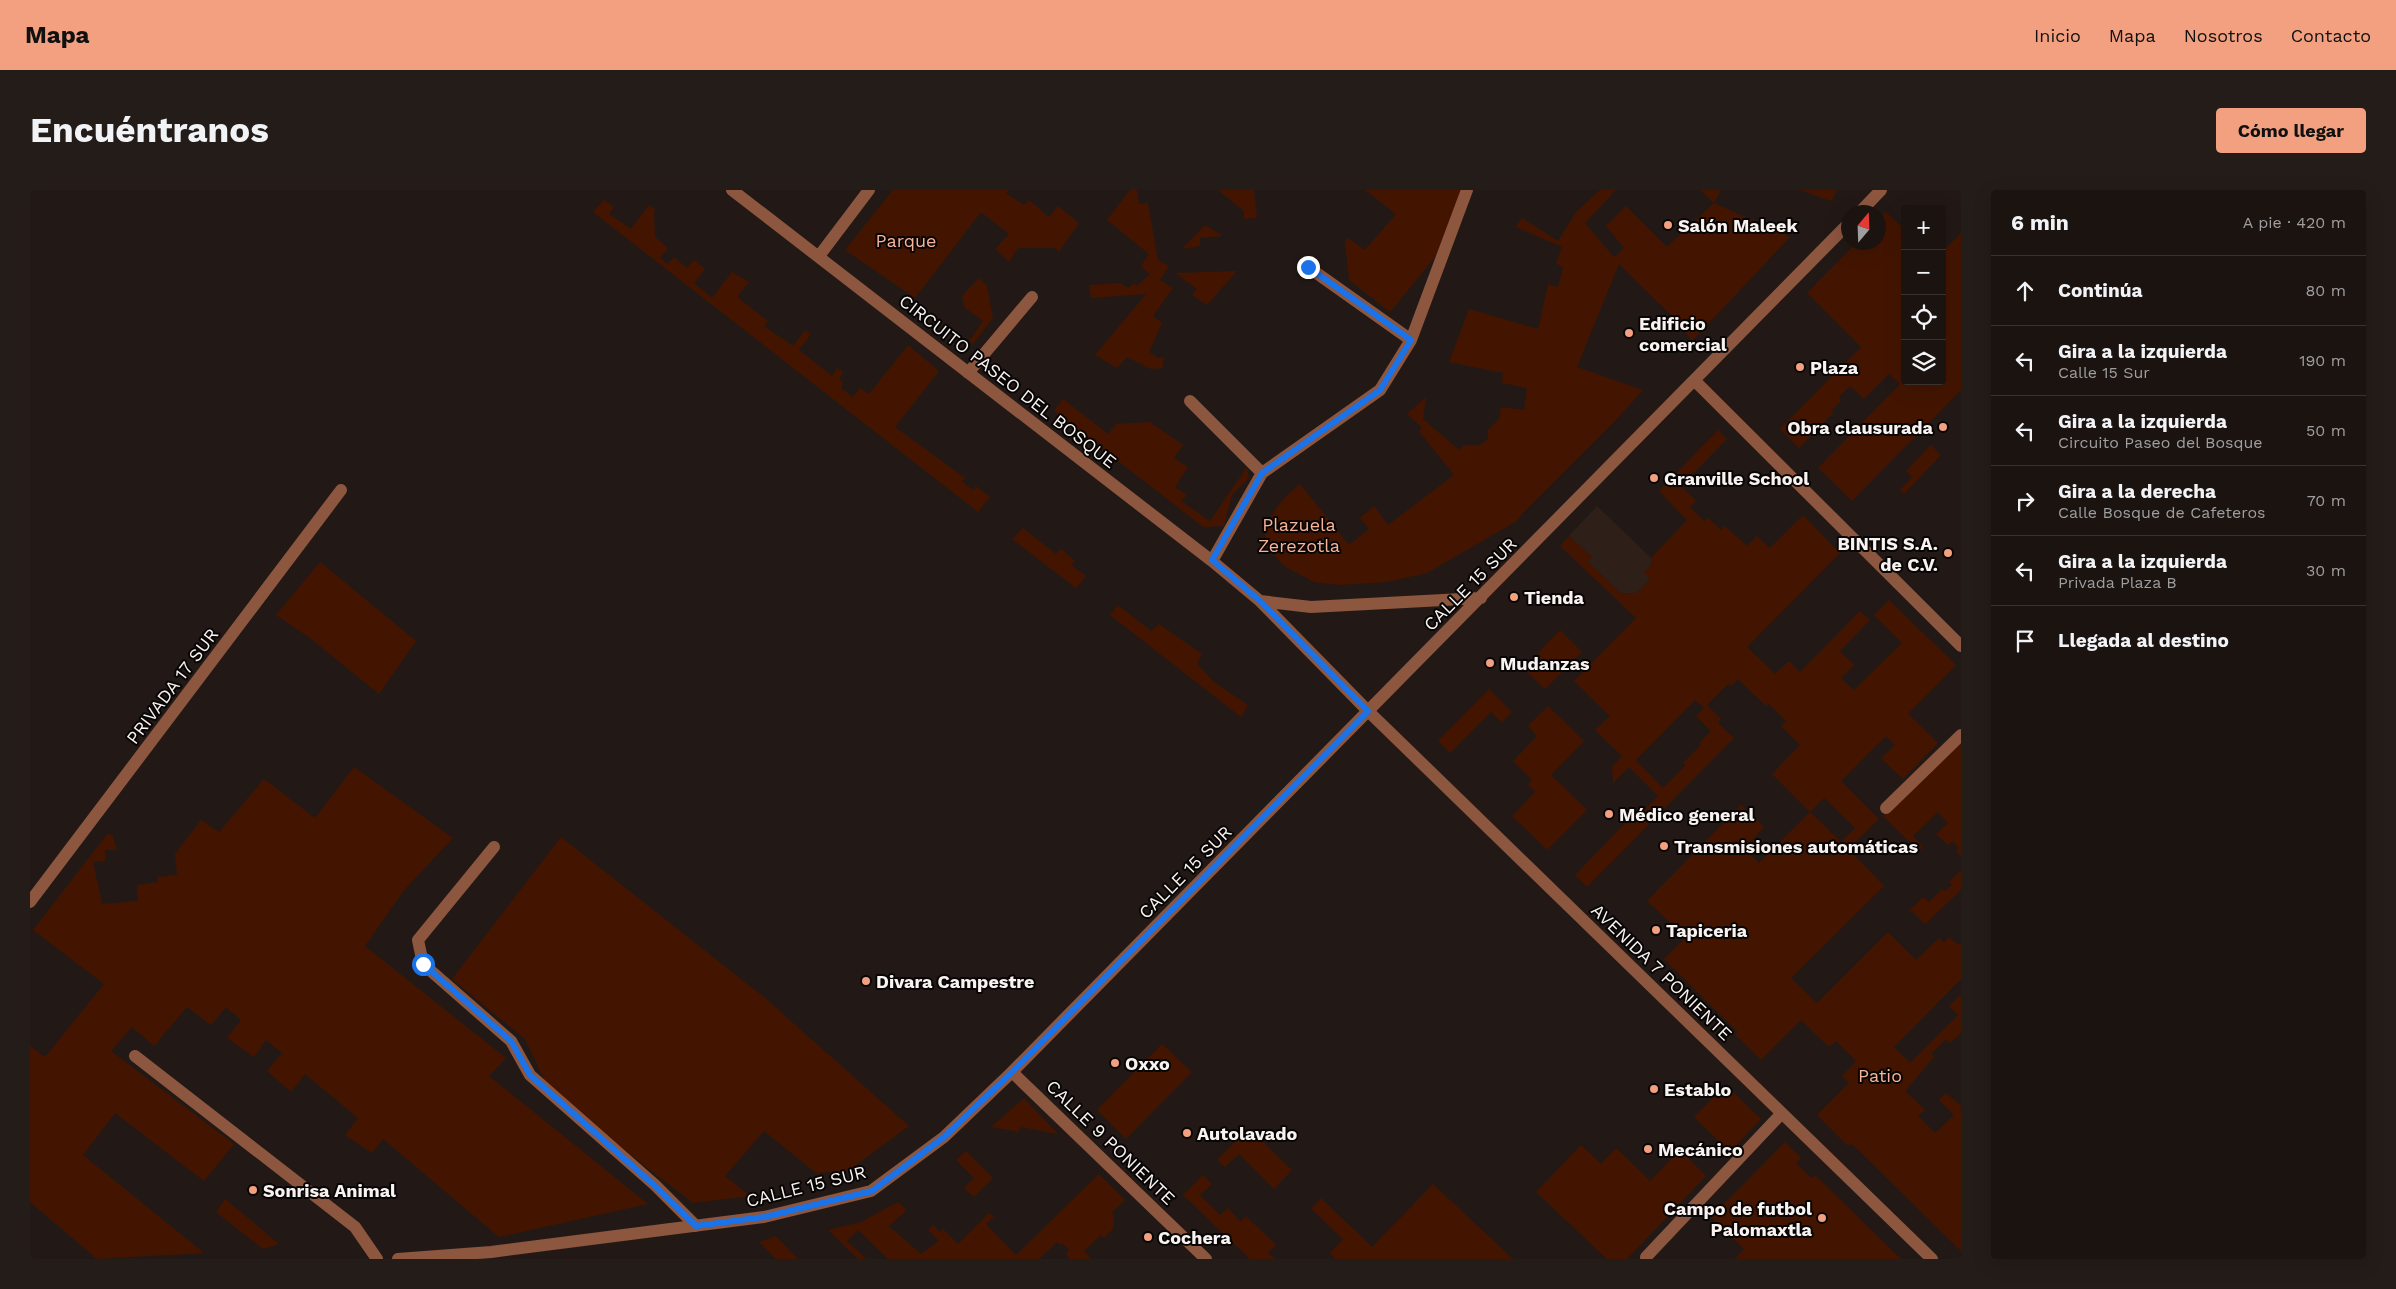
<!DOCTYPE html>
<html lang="es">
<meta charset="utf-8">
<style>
:root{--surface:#1a1310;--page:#231c19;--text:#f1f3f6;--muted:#9f9e9f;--line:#383230;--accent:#f2a07f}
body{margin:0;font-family:"Work Sans",sans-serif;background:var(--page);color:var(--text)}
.controls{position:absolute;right:15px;top:15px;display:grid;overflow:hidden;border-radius:5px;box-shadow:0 5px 20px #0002}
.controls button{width:45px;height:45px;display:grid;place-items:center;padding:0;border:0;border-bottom:1px solid var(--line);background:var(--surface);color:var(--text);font:25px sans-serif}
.compass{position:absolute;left:1811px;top:15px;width:45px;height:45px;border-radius:50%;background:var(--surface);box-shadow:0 5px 20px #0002;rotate:19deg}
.stop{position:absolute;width:15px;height:15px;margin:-11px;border:4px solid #1a73e8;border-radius:50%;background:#fff}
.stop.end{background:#1a73e8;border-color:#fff;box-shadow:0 1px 5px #0008}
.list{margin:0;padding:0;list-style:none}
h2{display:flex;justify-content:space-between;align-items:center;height:65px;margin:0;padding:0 20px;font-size:21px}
h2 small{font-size:16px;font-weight:400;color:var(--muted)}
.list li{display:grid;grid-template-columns:32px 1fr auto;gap:15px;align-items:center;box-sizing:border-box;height:70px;padding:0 20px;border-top:1px solid var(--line)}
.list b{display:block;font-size:19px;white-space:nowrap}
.list p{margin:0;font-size:16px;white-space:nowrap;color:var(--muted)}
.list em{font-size:16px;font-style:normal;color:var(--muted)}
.icon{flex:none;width:28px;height:28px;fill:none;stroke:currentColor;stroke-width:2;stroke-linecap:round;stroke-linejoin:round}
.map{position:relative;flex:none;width:1931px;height:1069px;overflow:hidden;border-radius:5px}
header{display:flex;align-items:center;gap:30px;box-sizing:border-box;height:70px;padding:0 25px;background:var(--accent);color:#111}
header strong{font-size:24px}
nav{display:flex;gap:28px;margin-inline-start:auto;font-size:18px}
.intro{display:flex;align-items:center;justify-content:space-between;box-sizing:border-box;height:120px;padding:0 30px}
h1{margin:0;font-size:35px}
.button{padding:12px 22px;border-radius:5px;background:var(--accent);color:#111;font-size:18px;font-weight:700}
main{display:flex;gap:30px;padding:0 30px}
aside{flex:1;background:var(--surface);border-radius:5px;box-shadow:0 5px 20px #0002}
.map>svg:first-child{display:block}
.built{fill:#2e1f19}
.green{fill:#431501;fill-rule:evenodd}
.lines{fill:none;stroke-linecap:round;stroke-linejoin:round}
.minor{stroke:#8d563f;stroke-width:12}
.route{stroke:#1a73e8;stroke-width:6}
.poi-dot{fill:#f2a07f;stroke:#080505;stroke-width:2}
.labels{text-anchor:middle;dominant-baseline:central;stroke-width:4;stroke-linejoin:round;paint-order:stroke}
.poi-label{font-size:18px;font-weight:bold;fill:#f8f2f0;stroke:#080505;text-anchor:start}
.park-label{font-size:18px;fill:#f9b397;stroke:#080505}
.street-label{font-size:18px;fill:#f8f2f0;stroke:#080505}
</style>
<header>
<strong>Mapa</strong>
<nav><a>Inicio</a><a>Mapa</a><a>Nosotros</a><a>Contacto</a></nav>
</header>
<div class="intro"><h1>Encuéntranos</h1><a class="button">Cómo llegar</a></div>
<main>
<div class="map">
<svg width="1931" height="1069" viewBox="0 0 1931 1069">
<rect width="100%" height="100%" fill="#221916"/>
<path class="built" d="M1567,316L1621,368L1620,389L1606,404L1591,403L1557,372L1561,367L1539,346Z"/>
<path class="green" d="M863,0H978L976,3L994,15L999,10L1019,27L1028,16L1049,33L1029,62L1025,58H988L979,72L965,59L979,44L951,22L885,108L815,60Z
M1100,0H1107L1109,14L1118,13L1128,70L1139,76L1130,90L1143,98L1123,126L1132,133L1119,162L1128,168L1134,167L1132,178L1121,179L1097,167L1087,178L1065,165L1116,104L1061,108L1059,95L1090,93L1099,98L1104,93L1107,96L1120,84L1111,76L1119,64L1077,30Z
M1188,0H1224L1227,28L1214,29V21Z
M1335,0H1432L1411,60L1360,122L1319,90L1315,51L1318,48L1335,60L1366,24Z
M1570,0H1586L1555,33L1584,67L1594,58L1576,36L1596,16L1637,57L1684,13L1670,0H1691L1684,13L1760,47L1662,151L1648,132L1589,74L1547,177L1613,200L1585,231L1492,324L1487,331L1397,383L1357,392L1309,395L1284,392L1254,376L1235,355C1235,328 1250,310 1270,294L1319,355L1339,339L1330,328L1344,316L1358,335L1424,285L1389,241L1392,237L1377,224L1396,207L1393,229L1429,260L1434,255C1445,256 1451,257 1458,248V240L1469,229L1471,217L1494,220L1497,198L1472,193L1473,183L1419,172L1439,119L1508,139L1518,94L1528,97L1533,78L1526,73L1532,57L1486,37L1492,28L1528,51L1546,22Z
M1769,0H1807L1801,11Z
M574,10L584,17L579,24L601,39L619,15L626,20L624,23L625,47L638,58L630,68L637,74L644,67L657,78L664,70L675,79L664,93L682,108L702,82L719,92L707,107L738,131L734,136L763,156L775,140L781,144L769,160L802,186L807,178L813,182L809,189L813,192L811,198L823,207L830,198L839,204L878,155L909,181L865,237L935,288L932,292L944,300L946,296L960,307L948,322L563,22Z
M1856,22L1875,40V191H1912V62L1931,43V200L1822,311L1788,278L1870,194L1859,184L1834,209L1820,196L1809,207L1811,211L1801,221L1803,223L1769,258L1750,239L1831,157L1777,103L1826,53L1848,52L1849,30Z
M1175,35L1193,46L1170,48V56L1152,59Z
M1207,81L1177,115L1162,105L1167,99L1145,83Z
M949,88L957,96L963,128L943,154L939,151L953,131L934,117L932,106Z
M1033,209L1078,244L1086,234L1120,232L1153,255L1144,268L1158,277L1145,297L1157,305L1151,311L1180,331L1217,277L1219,288L1202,305L1194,336L1173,337L1024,221Z
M1688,240L1697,249L1651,296L1666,311L1660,317L1674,331L1678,328L1691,340L1695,336L1717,356L1727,346L1740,358L1773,325L1810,363L1717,457L1745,484L1759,471L1770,482L1830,421L1840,430L1810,461L1824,475L1811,488L1824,500L1872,453L1844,425L1859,410L1926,475L1878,524L1908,553L1873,589L1851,568L1865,555L1856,546L1811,591L1849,629L1818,659L1854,696L1761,788L1787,813L1858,742L1886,770L1909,748L1914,753L1919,747L1928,755L1931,753V789L1864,857L1880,873L1928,825L1919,816L1931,804V843L1920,853L1916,849L1901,864L1904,867L1875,901L1895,920L1888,926L1905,943L1924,925L1909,910L1916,903L1931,916V1061L1822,954L1818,956L1787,925L1819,893L1812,886L1826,871L1806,851L1799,857L1771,830L1731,870L1705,844L1708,842L1634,769L1656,747L1617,711L1711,615L1734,637L1714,658L1729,673L1780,622L1742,584L1770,555L1751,536L1756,531L1739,514L1736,516L1708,489L1701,496L1698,494L1677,515L1691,529L1688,533L1704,548L1557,697L1545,685L1600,628L1604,631L1628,606L1599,577L1583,593L1582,577L1592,566L1565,540L1580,526L1544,491L1606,428L1530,356L1539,346L1562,367L1558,372L1591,403L1606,404L1620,389L1614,383L1621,375V368L1657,330L1629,301ZM1665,510L1674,518L1666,526L1681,541L1669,553L1671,555L1653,573L1655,576L1633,598L1606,570ZM1794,608L1825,638L1811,652L1780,622Z
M1901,255L1911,265L1874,304L1870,300L1882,287L1876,281Z
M993,338L1026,364L1031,359L1045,371L1041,375L1056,386L1046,398L982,349Z
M290,372L386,451L349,504L280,448L246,425Z
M1088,415L1121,441L1129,434L1172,464L1167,474L1184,492L1218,515L1211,527L1080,425Z
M1530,440L1552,462L1515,499L1496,481L1511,466L1508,463Z
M1459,499L1482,522L1472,532L1461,522L1420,563L1408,551Z
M1518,516L1554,551L1521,585L1557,620L1517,660L1482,626L1505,602L1498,594L1502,590L1483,571L1507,546L1498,536Z
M1931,549V666L1926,661L1929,658L1923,651L1918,655L1906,644L1918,633L1908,622L1883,646L1893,657L1889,661L1853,626Z
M324,577L423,648L375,699L335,756L476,868L459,886L618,1014L469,1047L353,949L342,963L315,945L328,928L275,884L261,902L237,881L252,863L236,850L224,867L197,848L211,830L196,817L181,835L157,817L124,856L102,837L81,861L204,954L174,991L85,923L53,965L174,1063L67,1069L0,1012V856L15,867L74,794L3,740L78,643L83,646L87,660H75V671L63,672L72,714L108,711L107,695L128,692L127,687L147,685L145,664L171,630L189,642L234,589L285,628Z
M531,647L735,808L879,936L818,981L786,983L734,941L695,986L720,1006L663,1013L521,904L495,849L422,789Z
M1931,680V700L1895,734L1880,720L1893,707L1899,712L1912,699L1915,701L1922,695L1919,692Z
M1132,854L1162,882L1096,949L1067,920Z
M1696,895L1731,929L1700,962L1664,927Z
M994,908L1027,943V944L990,937L989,942L961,937Z
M1219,938L1262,980L1244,999L1209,964L1195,977L1187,970Z
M1755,952L1771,968L1766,973L1781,988L1785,985L1871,1069H1705L1714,1059L1681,1027Z
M1551,955L1571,974L1586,958L1620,991L1650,960L1676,986L1597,1069H1577L1506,1002Z
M936,961L963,988L944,1007L934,998L944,988L926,970Z
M1069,984L1095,1010L1082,1022L1084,1025L1083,1039L1074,1048L1071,1045L1054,1061L1061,1069H1040L1036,1064L1039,1060L1032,1053L1030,1055L1027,1052L1009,1069H858L828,1040L817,1051L836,1069H828L798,1040L831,1032L868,1012L877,1020L859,1036L891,1064L909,1051L898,1040L903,1035L910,1042L913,1039L928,1054L959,1023L964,1027L956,1034L986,1065Z
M1173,985L1182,994L1170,1005L1190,1025L1198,1018L1211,1032L1216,1026L1246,1055L1238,1063L1245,1069H1220L1153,1005Z
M1403,994L1483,1069H1305L1300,1063L1313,1049L1281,1019L1291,1008L1342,1057Z
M195,1009L249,1054L233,1059L186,1022Z
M746,1046L768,1069H746L729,1052Z"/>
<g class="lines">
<path class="minor" d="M702,0L1182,371L1230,411L1338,521L1902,1069
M1830,22L1851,0
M789,66L839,0
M1278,77L1381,150
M938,183L1002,107
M1665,191L1931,456
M1160,211L1232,283
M1182,371L1232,283L1350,200L1381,150L1437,0
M1230,411L1281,417L1451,408
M1856,618L1931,545
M464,657L388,750L393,774L481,851L500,885L625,995L666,1036
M0,712L311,300
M105,866L325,1037L347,1069
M982,882L1176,1069
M1616,1067L1752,923
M368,1069L461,1062L734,1027L841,1001L914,947L982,882L1818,34"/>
</g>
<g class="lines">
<path class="route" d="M393,774L481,851L500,885L625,996L666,1036L734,1027L842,1001L914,947L982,882L1338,521L1230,411L1182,370L1232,283L1350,200L1381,150L1278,77"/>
</g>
<g class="poi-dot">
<circle cx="1638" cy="35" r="5"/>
<circle cx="1599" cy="143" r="5"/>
<circle cx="1770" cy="177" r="5"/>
<circle cx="1913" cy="237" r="5"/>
<circle cx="1624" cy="288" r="5"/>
<circle cx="1918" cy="363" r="5"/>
<circle cx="1484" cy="407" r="5"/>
<circle cx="1460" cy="473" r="5"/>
<circle cx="1579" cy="624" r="5"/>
<circle cx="1634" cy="656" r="5"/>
<circle cx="1626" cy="740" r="5"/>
<circle cx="836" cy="791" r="5"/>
<circle cx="1085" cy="873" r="5"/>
<circle cx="1624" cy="899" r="5"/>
<circle cx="1157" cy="943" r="5"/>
<circle cx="1618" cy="959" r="5"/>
<circle cx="223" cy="1000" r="5"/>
<circle cx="1792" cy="1028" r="5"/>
<circle cx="1118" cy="1047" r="5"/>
</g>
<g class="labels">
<g class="poi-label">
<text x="1648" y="35">Salón Maleek</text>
<text x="1609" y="133">Edificio<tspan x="1609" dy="21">comercial</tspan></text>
<text x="1780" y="177">Plaza</text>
<text x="1903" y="237" text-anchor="end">Obra clausurada</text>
<text x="1634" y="288">Granville School</text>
<text x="1908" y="353" text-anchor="end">BINTIS S.A.<tspan x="1908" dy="21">de C.V.</tspan></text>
<text x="1494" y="407">Tienda</text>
<text x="1470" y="473">Mudanzas</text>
<text x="1589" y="624">Médico general</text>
<text x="1644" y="656">Transmisiones automáticas</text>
<text x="1636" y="740">Tapiceria</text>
<text x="846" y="791">Divara Campestre</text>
<text x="1095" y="873">Oxxo</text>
<text x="1634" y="899">Establo</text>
<text x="1167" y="943">Autolavado</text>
<text x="1628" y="959">Mecánico</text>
<text x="233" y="1000">Sonrisa Animal</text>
<text x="1782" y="1018" text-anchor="end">Campo de futbol<tspan x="1782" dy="21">Palomaxtla</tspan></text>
<text x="1128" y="1047">Cochera</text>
</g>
<g class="park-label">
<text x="876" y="50">Parque</text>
<text x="1269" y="334">Plazuela<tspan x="1269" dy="21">Zerezotla</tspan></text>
<text x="1850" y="885">Patio</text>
</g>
<g class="street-label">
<text transform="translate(978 191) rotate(38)">CIRCUITO PASEO DEL BOSQUE</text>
<text transform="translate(1440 394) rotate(-45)">CALLE 15 SUR</text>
<text transform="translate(142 496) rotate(-53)">PRIVADA 17 SUR</text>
<text transform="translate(1155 682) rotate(-45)">CALLE 15 SUR</text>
<text transform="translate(1632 782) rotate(44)">AVENIDA 7 PONIENTE</text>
<text transform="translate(1081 952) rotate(44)">CALLE 9 PONIENTE</text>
<text transform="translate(776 996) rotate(-14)">CALLE 15 SUR</text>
</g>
</g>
</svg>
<div class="controls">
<button>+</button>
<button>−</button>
<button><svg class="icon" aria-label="locate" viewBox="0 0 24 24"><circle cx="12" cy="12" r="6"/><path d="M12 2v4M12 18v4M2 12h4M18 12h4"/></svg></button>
<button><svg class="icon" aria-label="layers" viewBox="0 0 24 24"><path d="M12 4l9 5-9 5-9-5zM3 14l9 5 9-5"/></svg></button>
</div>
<svg class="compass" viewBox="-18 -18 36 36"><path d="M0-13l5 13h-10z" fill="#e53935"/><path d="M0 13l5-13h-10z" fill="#9f9e9f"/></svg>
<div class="stop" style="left:393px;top:774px"></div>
<div class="stop end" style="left:1278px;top:77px"></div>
</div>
<aside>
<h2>6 min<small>A pie · 420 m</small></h2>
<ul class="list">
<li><svg class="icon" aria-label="ahead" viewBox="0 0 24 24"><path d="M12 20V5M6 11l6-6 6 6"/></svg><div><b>Continúa</b></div><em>80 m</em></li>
<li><svg class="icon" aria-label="left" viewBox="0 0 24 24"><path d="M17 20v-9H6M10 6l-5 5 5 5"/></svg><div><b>Gira a la izquierda</b><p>Calle 15 Sur</p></div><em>190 m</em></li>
<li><svg class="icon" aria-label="left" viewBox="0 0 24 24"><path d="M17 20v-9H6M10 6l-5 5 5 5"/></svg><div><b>Gira a la izquierda</b><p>Circuito Paseo del Bosque</p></div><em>50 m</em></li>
<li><svg class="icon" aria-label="right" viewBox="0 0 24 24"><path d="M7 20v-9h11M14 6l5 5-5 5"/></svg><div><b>Gira a la derecha</b><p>Calle Bosque de Cafeteros</p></div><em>70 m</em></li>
<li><svg class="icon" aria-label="left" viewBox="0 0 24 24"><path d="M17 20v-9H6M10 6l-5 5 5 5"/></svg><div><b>Gira a la izquierda</b><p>Privada Plaza B</p></div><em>30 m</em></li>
<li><svg class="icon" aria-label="arrive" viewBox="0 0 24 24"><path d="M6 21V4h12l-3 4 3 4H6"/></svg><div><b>Llegada al destino</b></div></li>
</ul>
</aside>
</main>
